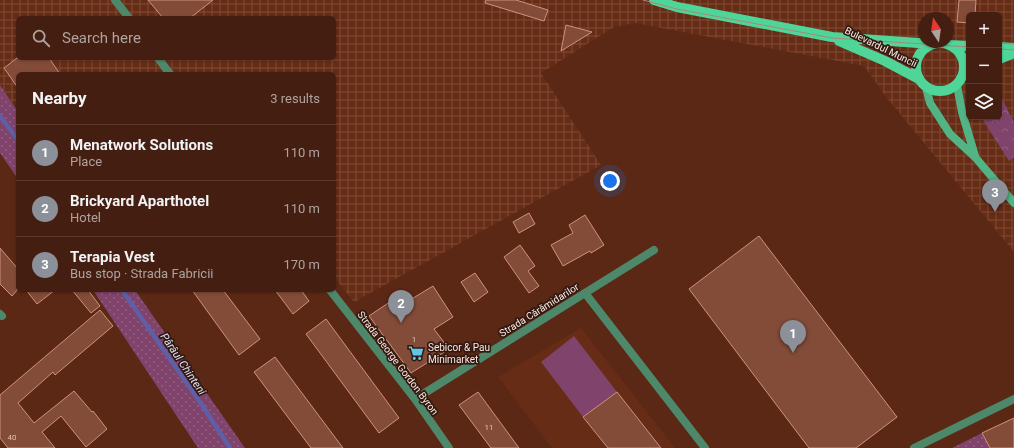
<!DOCTYPE html>
<meta charset="utf-8">
<style>
:root{--surface:#441e10;--page:#4e2b1e;--text:#f1f3f6;--muted:#afa29f;--line:#5c3c30;--accent:#8c9099}
body{margin:0;font-family:Roboto,sans-serif;background:var(--page);color:var(--text)}
.controls{position:absolute;right:12px;top:12px;display:grid;overflow:hidden;border-radius:6px;box-shadow:0 1px 3px #0004}
.controls button{width:36px;height:36px;display:grid;place-items:center;padding:0;border:0;border-bottom:1px solid var(--line);background:var(--surface);color:var(--text);font:20px sans-serif}
.compass{position:absolute;left:918px;top:12px;width:36px;height:36px;border-radius:50%;background:var(--surface);box-shadow:0 1px 3px #0004;rotate:347deg}
.you{position:absolute;left:610px;top:181px;width:14px;height:14px;margin:-10px;border:3px solid #fff;border-radius:50%;background:#1a73e8;box-shadow:0 0 0 6px #1a73e833}
.badge{display:grid;place-items:center;width:26px;height:26px;border-radius:50%;background:var(--accent);color:#fff;font-size:13px;font-weight:700}
.pin{position:absolute;translate:-50% -33px;filter:drop-shadow(0 1px 2px #0008)}
.pin::after{content:'';position:absolute;top:21px;width:14px;height:12px;background:inherit;clip-path:polygon(0 0,100% 0,50% 100%)}
.list{margin:0;padding:0;list-style:none}
h2{display:flex;justify-content:space-between;align-items:center;height:52px;margin:0;padding:0 16px;font-size:17px}
h2 small{font-size:13px;font-weight:400;color:var(--muted)}
.list li{display:grid;grid-template-columns:26px 1fr auto;gap:12px;align-items:center;box-sizing:border-box;height:56px;padding:0 16px;border-top:1px solid var(--line)}
.list b{display:block;font-size:15px;white-space:nowrap}
.list p{margin:0;font-size:13px;white-space:nowrap;color:var(--muted)}
.list em{font-size:13px;font-style:normal;color:var(--muted)}
.icon{flex:none;width:22px;height:22px;fill:none;stroke:currentColor;stroke-width:2;stroke-linecap:round;stroke-linejoin:round}
.map{position:relative;flex:none;width:1014px;height:448px;overflow:hidden}
.search{position:absolute;background:var(--surface);box-shadow:0 1px 3px #0004;left:16px;top:16px;width:320px;height:44px;display:flex;align-items:center;gap:10px;box-sizing:border-box;padding:0 14px;border-radius:6px;color:var(--muted);font-size:15px}
.panel{position:absolute;background:var(--surface);box-shadow:0 1px 3px #0004;left:16px;top:72px;width:320px;height:220px;border-radius:6px}
.map>svg:first-child{display:block}
.built{fill:#662c15}
.industrial{fill:url(#industrial-grid);fill-rule:evenodd}
.grass{fill:url(#grass-dots)}
.park{fill:url(#park-crowns)}
.pitch{fill:#80436c}
.lines{fill:none;stroke-linecap:round;stroke-linejoin:round}
.stream{stroke:#5e60a7;stroke-width:4.5}
.building{fill:#834c38;stroke:#cf927c}
.minor{stroke:#4e886a;stroke-width:8}
.secondary{stroke:#52b485;stroke-width:8}
.primary{stroke:#50d599;stroke-width:10}
.tram{stroke:#aa8679;stroke-width:1}
.labels{text-anchor:middle;dominant-baseline:central;stroke-width:3.5;stroke-linejoin:round;paint-order:stroke}
.number-label{font-size:8px;fill:#dec1b7}
.street-label{font-size:10px;fill:#fce8e1;stroke:#311911}
.poi-label{font-size:10px;fill:#fce8e1;stroke:#311911;text-anchor:start}
.water-label{font-size:11px;font-style:italic;fill:#dfe2f6;stroke:#311911}
</style>
<div class="map">
<svg width="1014" height="448" viewBox="0 0 1014 448">
<defs>
<pattern id="industrial-grid" width="8" height="8" patternUnits="userSpaceOnUse"><rect width="8" height="8" fill="#662c15"/><path d="M0 4h8M4 0v8" fill="none" stroke="#7d4b37"/></pattern>
<pattern id="grass-dots" width="8" height="8" patternUnits="userSpaceOnUse"><rect width="8" height="8" fill="#80436c"/><path d="M2 2h.1M6 6h.1" fill="none" stroke="#935e81" stroke-width="1.8" stroke-linecap="round"/></pattern>
<pattern id="park-crowns" width="20" height="18" patternUnits="userSpaceOnUse"><rect width="20" height="18" fill="#80436c"/><path d="M2 6a3 3 0 1 1 6 0M12 15a3 3 0 1 1 6 0" fill="none" stroke="#935e81"/></pattern>
</defs>
<rect width="100%" height="100%" fill="#5b2815"/>
<path class="built" d="M581,328L675,448H552L498,377Z"/>
<path class="industrial" d="M0,0H1014V252L887,98L864,66L635,23L614,27L541,73L601,165L354,302L334,277V74H18V112L0,85ZM969,15H999V117H969ZM18,18H334V58H18ZM924,18H948V42H924Z"/>
<path class="grass" d="M0,85L18,112V179L0,153Z
M93,290H135L245,448H198Z
M982,433L990,448H952Z"/>
<path class="park" d="M999,93L1014,122V157L1009,161L981,117H999Z"/>
<path class="pitch" d="M574,336L617,392L583,417L541,362Z"/>
<g class="lines">
<path class="stream" d="M0,116L18,140
M122,290L202,405L230,448"/>
</g>
<path class="building" d="M148,0H213L190,18H163Z
M486,0H516L548,10L544,21L485,3Z
M959,0H976L975,15H969V23L957,22Z
M566,25L592,32L561,51Z
M17,58H49L60,74H18V88L4,68Z
M529,213L535,224L519,233L513,222Z
M585,215L604,245L591,253L590,251L563,266L551,245L573,233L569,225Z
M759,236L897,417L856,448H809L689,289Z
M520,245L535,266L528,271L539,286L529,293L504,257Z
M0,248L18,269V289L12,296L0,284Z
M475,273L488,292L474,302L461,282Z
M433,286L453,317L434,329L449,349L411,373L369,316L400,295L405,303Z
M26,290H55L37,304Z
M72,290H88L100,306L91,313Z
M192,290H223L260,339L239,355Z
M275,290H301L309,301L293,314Z
M100,310L113,326L55,375L53,372L18,403L34,423L74,391L92,412L93,411L107,429L86,447L61,416L42,432L55,448H8L0,438V395Z
M326,319L399,418L379,433L306,334Z
M275,357L343,448H311L254,372Z
M478,392L519,448H491L459,405Z
M617,392L661,448H608L583,417Z
M1014,418V448H990L982,433Z"/>
<g class="lines">
<path class="minor" d="M115,0L129,18
M158,58L170,74
M330,290L415,399L449,448
M585,293L705,448
M0,314L2,316
M415,399L654,250
M914,448L1014,399"/>
<path class="secondary" d="M957,85L962,112L975,156
M926,87L930,103L950,134L975,157L1014,203"/>
<path class="primary" d="M654,0L677,7L832,37L933,44
M839,41L885,61L919,79
M916 67a24 24 0 1 1 48 0a24 24 0 1 1-48 0Z
M949,45L969,46
M999,47L1014,48
M999,59L1014,53"/>
<path class="tram" d="M643,0L677,9L832,38L969,47
M999,43L1014,44
M999,49L1014,50"/>
</g>
<defs>
<g id="supermarket-bare" transform="scale(1.2)"><path d="M-6-5.5h2.5l.6 2H6L4.5 2H-2.5L-4.4-4H-6ZM-1.5 3.2a1.3 1.3 0 1 0 .1 0ZM3 3.2a1.3 1.3 0 1 0 .1 0Z" fill="#5cc7e8" stroke="#311911" stroke-width="2.5" paint-order="stroke"/></g>
</defs>
<g fill-rule="evenodd">
<use href="#supermarket-bare" x="416" y="353"/>
</g>
<g class="labels">
<g class="number-label">
<text x="414" y="339">1</text>
<text x="489" y="427">11</text>
<text x="12" y="437">40</text>
</g>
<g class="street-label">
<text transform="translate(881 47) rotate(26)">Bulevardul Muncii</text>
<text transform="translate(539 310) rotate(-32)">Strada Cărămidarilor</text>
<text transform="translate(398 363) rotate(53)">Strada George Gordon Byron</text>
</g>
<g class="poi-label">
<text x="428" y="347">Sebicor &amp; Pau<tspan x="428" dy="12">Minimarket</tspan></text>
</g>
<g class="water-label">
<text transform="translate(183 364) rotate(56)">Pârâul Chinteni</text>
</g>
</g>
</svg>
<div class="controls">
<button>+</button>
<button>−</button>
<button><svg class="icon" aria-label="layers" viewBox="0 0 24 24"><path d="M12 4l9 5-9 5-9-5zM3 14l9 5 9-5"/></svg></button>
</div>
<svg class="compass" viewBox="-18 -18 36 36"><path d="M0-13l5 13h-10z" fill="#e53935"/><path d="M0 13l5-13h-10z" fill="#afa29f"/></svg>
<div class="you"></div>
<div class="pin badge" style="left:793px;top:353px">1</div>
<div class="pin badge" style="left:401px;top:323px">2</div>
<div class="pin badge" style="left:995px;top:212px">3</div>
<div class="search"><svg class="icon" aria-label="search" viewBox="0 0 24 24"><circle cx="10" cy="10" r="6"/><path d="M15 15l6 6"/></svg>Search here</div>
<section class="panel">
<h2>Nearby<small>3 results</small></h2>
<ul class="list">
<li><span class="badge">1</span><div><b>Menatwork Solutions</b><p>Place</p></div><em>110 m</em></li>
<li><span class="badge">2</span><div><b>Brickyard Aparthotel</b><p>Hotel</p></div><em>110 m</em></li>
<li><span class="badge">3</span><div><b>Terapia Vest</b><p>Bus stop · Strada Fabricii</p></div><em>170 m</em></li>
</ul>
</section>
</div>
